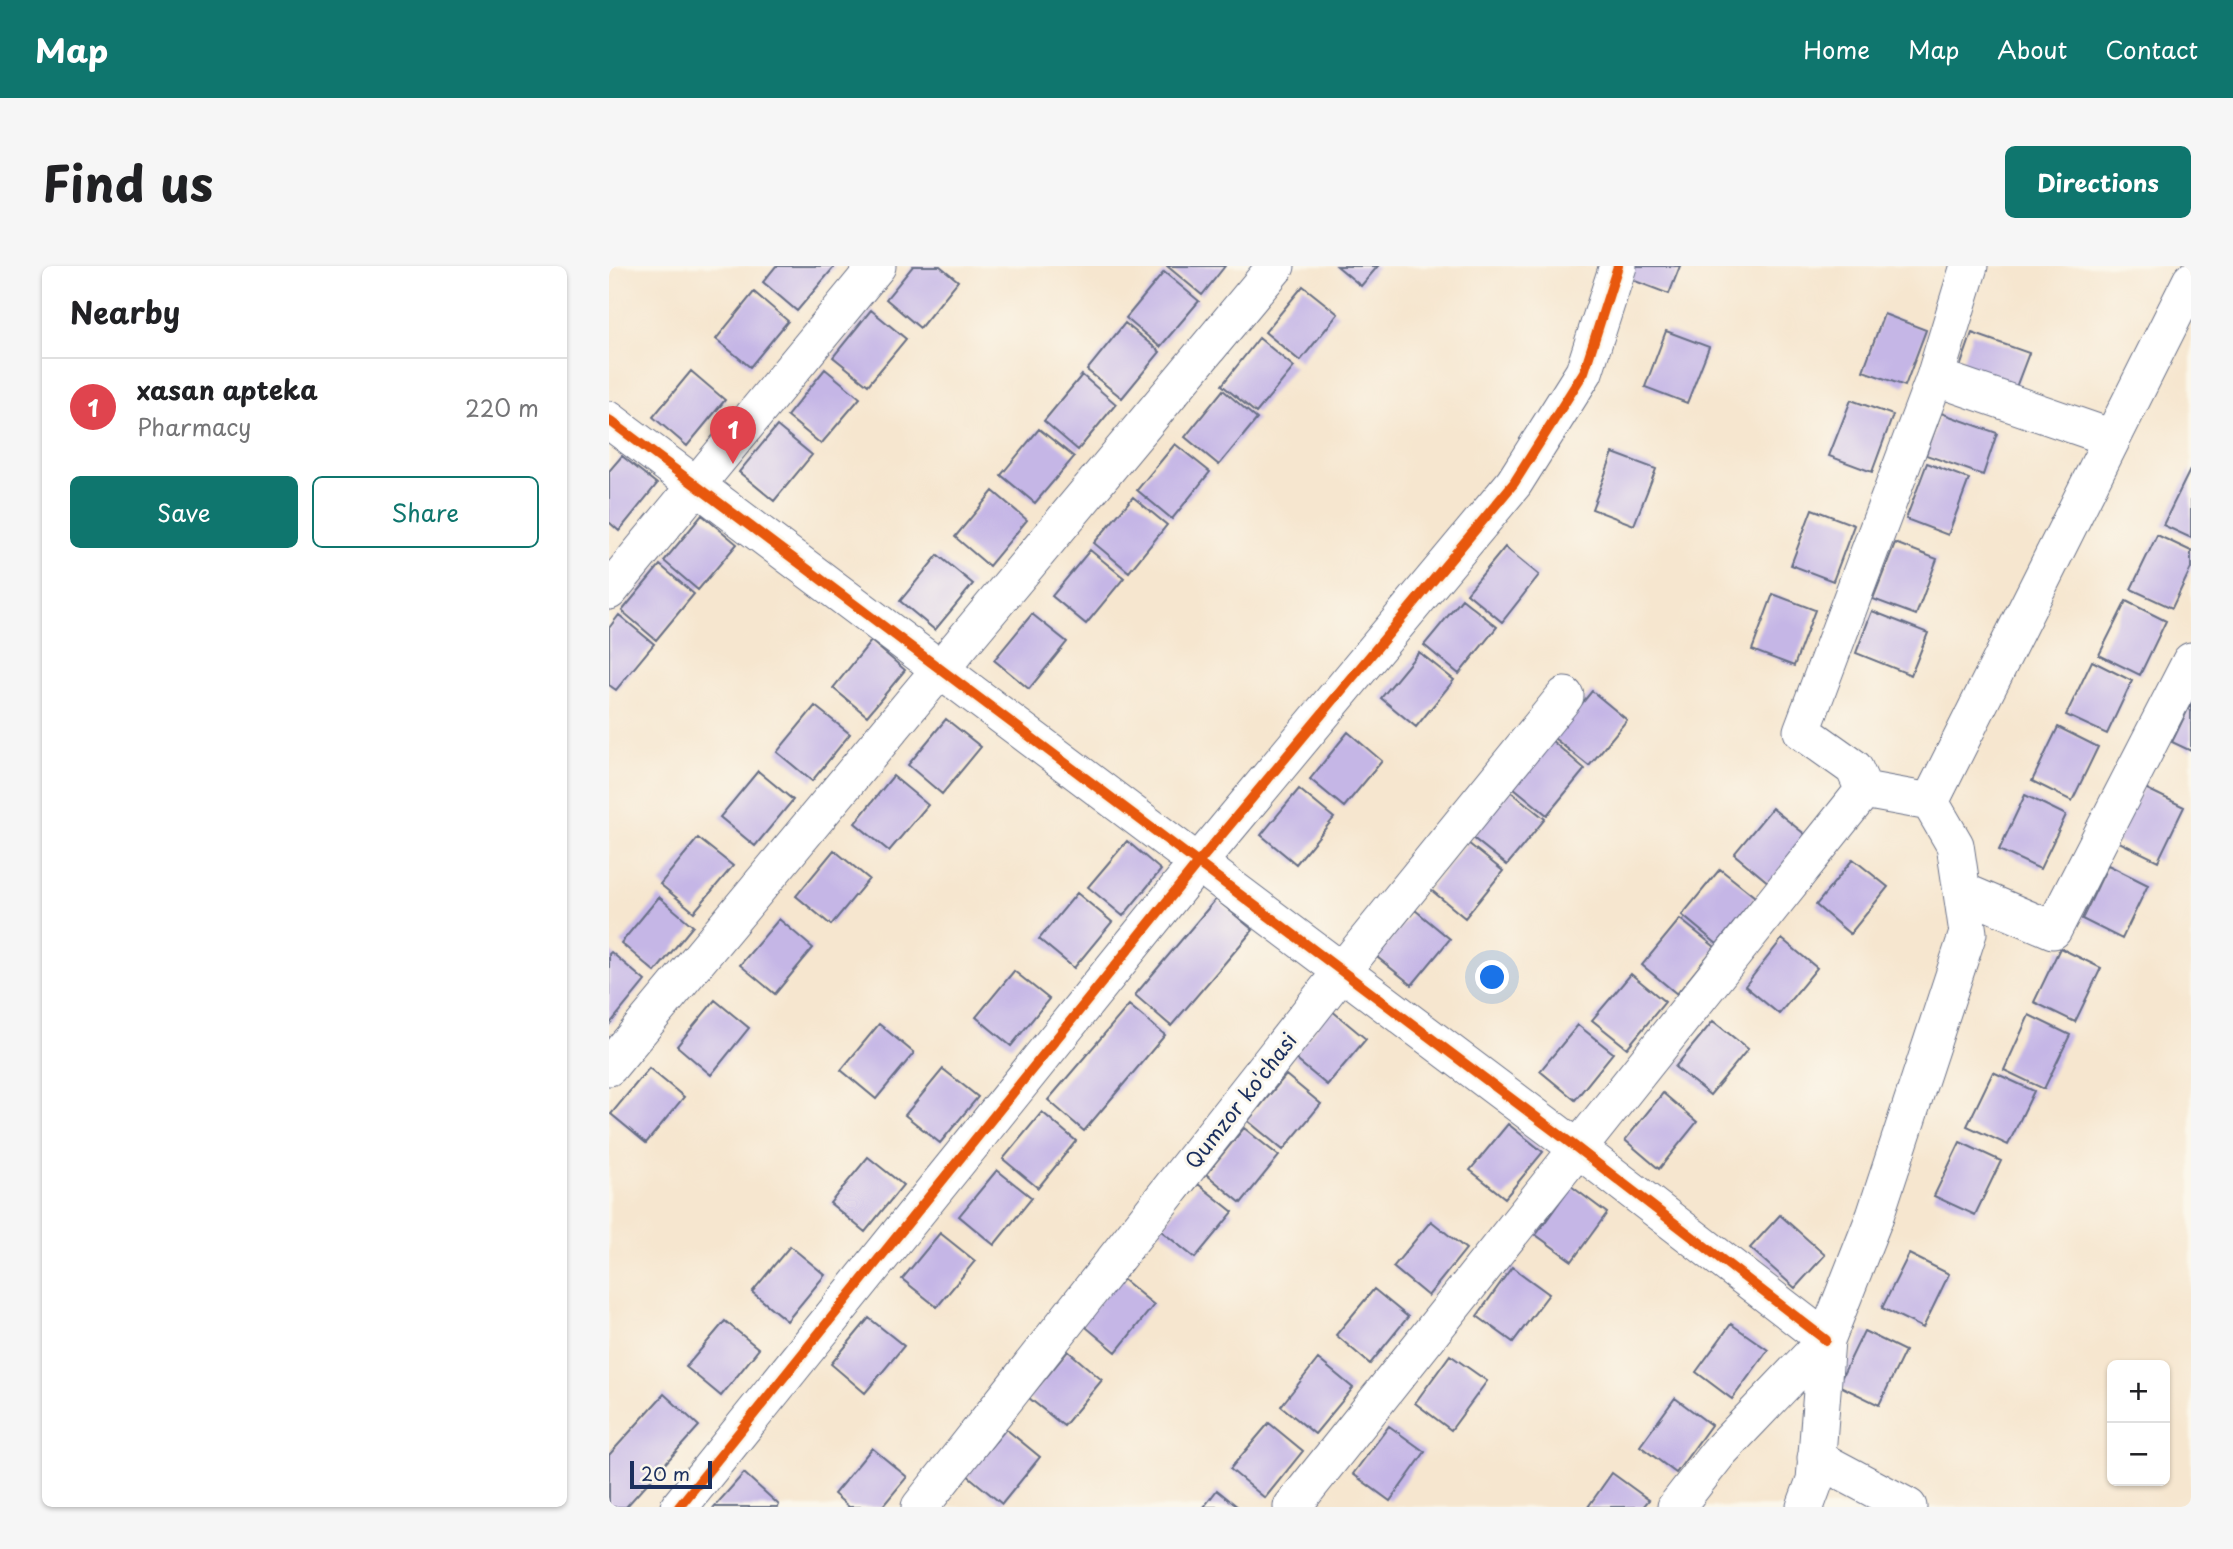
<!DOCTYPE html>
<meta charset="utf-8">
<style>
:root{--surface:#fff;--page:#f6f6f6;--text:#202124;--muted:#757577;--line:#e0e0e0;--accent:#0f766e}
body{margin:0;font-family:"Playpen Sans",sans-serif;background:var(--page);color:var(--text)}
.controls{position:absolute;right:21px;bottom:21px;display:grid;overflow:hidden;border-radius:10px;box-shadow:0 2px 5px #0004}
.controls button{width:63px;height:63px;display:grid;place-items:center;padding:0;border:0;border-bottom:2px solid var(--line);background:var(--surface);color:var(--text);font:35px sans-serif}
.scale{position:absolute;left:21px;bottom:18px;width:82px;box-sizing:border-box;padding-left:7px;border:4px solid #1b2f5e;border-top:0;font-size:19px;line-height:24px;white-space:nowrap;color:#1b2f5e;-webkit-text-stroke:5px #fbf7ec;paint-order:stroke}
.you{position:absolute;left:884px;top:712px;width:24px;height:24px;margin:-18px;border:5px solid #fff;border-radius:50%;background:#1a73e8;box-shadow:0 0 0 10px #1a73e833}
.badge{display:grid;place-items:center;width:46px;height:46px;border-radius:50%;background:var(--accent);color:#fff;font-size:23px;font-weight:700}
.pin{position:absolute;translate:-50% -58px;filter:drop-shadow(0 2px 4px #0008)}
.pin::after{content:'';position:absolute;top:37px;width:24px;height:21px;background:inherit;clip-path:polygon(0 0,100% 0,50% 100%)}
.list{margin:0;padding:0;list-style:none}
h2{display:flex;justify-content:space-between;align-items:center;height:91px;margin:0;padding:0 28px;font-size:30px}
h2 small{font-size:23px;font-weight:400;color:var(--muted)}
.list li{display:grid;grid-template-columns:46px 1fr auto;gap:21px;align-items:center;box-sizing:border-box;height:98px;padding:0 28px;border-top:2px solid var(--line)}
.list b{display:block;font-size:26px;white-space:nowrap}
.list p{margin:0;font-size:23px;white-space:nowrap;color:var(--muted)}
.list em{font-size:23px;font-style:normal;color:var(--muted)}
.actions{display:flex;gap:14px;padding:21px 28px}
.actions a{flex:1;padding:16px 0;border:2px solid var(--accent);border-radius:10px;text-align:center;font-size:24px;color:var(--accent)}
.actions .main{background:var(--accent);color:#fff}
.map{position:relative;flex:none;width:1582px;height:1241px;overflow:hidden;border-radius:10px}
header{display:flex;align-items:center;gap:42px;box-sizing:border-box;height:98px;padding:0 35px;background:var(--accent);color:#fff}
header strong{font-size:33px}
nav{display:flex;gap:38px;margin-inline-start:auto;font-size:24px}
.intro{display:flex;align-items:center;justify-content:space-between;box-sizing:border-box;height:168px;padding:0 42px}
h1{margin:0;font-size:49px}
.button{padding:18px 32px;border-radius:10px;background:var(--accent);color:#fff;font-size:24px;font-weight:700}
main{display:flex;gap:42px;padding:0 42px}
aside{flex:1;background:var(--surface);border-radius:10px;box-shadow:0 2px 5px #0004}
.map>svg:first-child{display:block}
.building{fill:#c5b6e6}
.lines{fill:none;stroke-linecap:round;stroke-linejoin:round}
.minor-casing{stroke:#686f86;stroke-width:39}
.minor{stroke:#fff;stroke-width:37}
.cycleway-casing{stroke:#fbf7ec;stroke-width:15}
.cycleway{stroke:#e8590c;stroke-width:10}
.labels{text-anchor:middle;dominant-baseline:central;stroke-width:6;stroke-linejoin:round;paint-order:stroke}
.street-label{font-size:21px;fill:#1b2f5e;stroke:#fbf7ec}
</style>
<header>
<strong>Map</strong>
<nav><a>Home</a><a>Map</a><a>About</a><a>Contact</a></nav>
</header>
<div class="intro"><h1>Find us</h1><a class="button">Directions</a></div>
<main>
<aside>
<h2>Nearby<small></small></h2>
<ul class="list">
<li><span class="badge" style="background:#e0444e">1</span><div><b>xasan apteka</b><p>Pharmacy</p></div><em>220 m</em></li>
</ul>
<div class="actions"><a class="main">Save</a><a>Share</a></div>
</aside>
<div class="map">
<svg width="1582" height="1241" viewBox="0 0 1582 1241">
<rect width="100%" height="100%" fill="#fbf7ec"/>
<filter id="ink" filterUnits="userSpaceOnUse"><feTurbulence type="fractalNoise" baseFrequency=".0143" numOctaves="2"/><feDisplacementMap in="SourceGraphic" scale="14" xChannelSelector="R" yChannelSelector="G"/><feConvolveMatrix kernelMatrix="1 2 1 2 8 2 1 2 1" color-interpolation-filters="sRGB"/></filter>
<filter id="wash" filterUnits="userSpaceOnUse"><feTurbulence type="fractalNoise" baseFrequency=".00686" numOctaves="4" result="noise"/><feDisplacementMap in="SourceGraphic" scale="28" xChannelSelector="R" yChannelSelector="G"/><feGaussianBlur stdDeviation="1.57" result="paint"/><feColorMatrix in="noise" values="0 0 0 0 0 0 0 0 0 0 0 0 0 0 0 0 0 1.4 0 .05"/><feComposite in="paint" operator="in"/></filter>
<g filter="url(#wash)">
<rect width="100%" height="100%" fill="#f6e6cf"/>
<g id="blocks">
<path class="building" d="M167,0H226L188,45L154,16Z
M304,0H331L349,15L311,62L277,33Z
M558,0H616L593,29Z
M728,0H769L752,20Z
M1023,0H1071L1060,28L1018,12Z
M555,6L590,35L551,81L517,52Z
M694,20L729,48L691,95L656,66Z
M145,26L179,55L141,101L107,73Z
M262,44L297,73L259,119L224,91Z
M1275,48L1317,64L1296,120L1254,105Z
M516,57L551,86L513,132L478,104Z
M1057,65L1100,81L1078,137L1036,121Z
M1363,67L1420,87L1404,129L1348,110Z
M650,72L685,101L647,147L613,119Z
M216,103L251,132L212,178L178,150Z
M82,105L116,134L78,180L44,151Z
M473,109L507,138L469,184L435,155Z
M614,124L648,153L610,199L576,171Z
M1242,134L1284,149L1263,206L1220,190Z
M1332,147L1388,167L1374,209L1317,189Z
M168,160L203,189L165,235L130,206Z
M430,163L465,191L426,237L392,209Z
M566,178L601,206L563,253L528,224Z
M1004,187L1047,203L1025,259L983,243Z
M13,190L48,218L10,265L0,256V205Z
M1318,197L1360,213L1339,269L1297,253Z
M1582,202V272L1554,259Z
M384,225L418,254L380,300L346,271Z
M524,231L558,259L520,306L485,277Z
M1203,243L1245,259L1224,315L1182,299Z
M93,249L128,278L89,324L55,295Z
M1548,269L1582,285V302L1563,342L1522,323Z
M1286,277L1328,293L1307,349L1264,333Z
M896,281L930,309L893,356L858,327Z
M481,284L515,312L477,358L443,330Z
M329,289L364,318L326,364L291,335Z
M51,299L85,328L47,374L13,345Z
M1164,328L1206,344L1185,400L1143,384Z
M853,333L888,361L850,408L815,379Z
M1517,335L1557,355L1531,409L1490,389Z
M1263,345L1319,367L1302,409L1247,387Z
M423,348L458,376L420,423L385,394Z
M10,349L45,378L7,424L0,419V362Z
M262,375L296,404L258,450L224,422Z
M810,386L845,414L807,461L772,432Z
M1483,395L1523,415L1498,468L1457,449Z
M983,425L1018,454L980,500L945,472Z
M1582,437V485L1563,476Z
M206,440L241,468L203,515L168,486Z
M337,453L372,481L333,528L299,499Z
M1449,461L1489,481L1463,535L1423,515Z
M739,466L773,495L735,541L701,513Z
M942,474L976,503L938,549L904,521Z
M149,505L184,534L146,580L111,551Z
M284,510L319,539L280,585L246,557Z
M1534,521L1575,541L1549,595L1508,575Z
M690,523L725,552L687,598L652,569Z
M901,525L936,553L898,599L863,571Z
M1416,529L1457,549L1431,603L1390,584Z
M1163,542L1198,570L1160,617L1125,588Z
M89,572L124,600L85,646L51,618Z
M518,575L552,604L514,650L479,621Z
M859,577L894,605L856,652L821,623Z
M225,584L260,613L222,659L187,630Z
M1244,593L1279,621L1241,668L1207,639Z
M1499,599L1539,619L1513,673L1473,653Z
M1111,603L1146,631L1108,678L1073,649Z
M468,627L503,656L465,702L430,673Z
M50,631L84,660L46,706L12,677Z
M607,633L644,664L562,760L526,729Z
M806,644L841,673L803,719L768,691Z
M170,653L204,682L166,728L131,699Z
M1071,653L1106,681L1068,728L1033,699Z
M1173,673L1208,702L1170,748L1136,720Z
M1451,682L1492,702L1466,756L1425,736Z
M2,686L36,715L0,759V688Z
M405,705L440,733L402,780L367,751Z
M1022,708L1056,736L1018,782L983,754Z
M106,734L140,762L102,809L68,780Z
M520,739L556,769L475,865L439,834Z
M722,744L757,773L718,819L684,791Z
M1420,749L1461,769L1435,823L1395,804Z
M1104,755L1139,783L1101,829L1066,801Z
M270,758L305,787L267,833L232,804Z
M969,759L1004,787L966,834L931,805Z
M40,802L75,831L37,877L2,848Z
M334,803L369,831L331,877L296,849Z
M1384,806L1425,825L1399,879L1358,860Z
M677,809L712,838L674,884L639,855Z
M1054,827L1088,856L1050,903L1016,874Z
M433,846L467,875L429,922L394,893Z
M899,858L934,886L896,932L861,904Z
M635,862L670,890L632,937L597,908Z
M1351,876L1392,895L1366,949L1325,930Z
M259,891L294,919L256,966L221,937Z
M388,904L423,932L385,979L350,950Z
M589,918L624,946L586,992L551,964Z
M962,920L998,947L963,995L927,969Z
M1171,949L1216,989L1186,1022L1141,982Z
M822,955L857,983L819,1030L784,1001Z
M331,967L366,995L328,1041L293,1013Z
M181,980L216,1009L178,1055L143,1026Z
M1300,988L1340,1008L1314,1062L1273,1042Z
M903,1001L940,1028L904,1076L868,1050Z
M511,1011L545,1039L507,1086L472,1057Z
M765,1023L799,1051L761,1098L727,1069Z
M260,1052L295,1080L256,1127L222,1098Z
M116,1055L150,1083L112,1130L77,1101Z
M1122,1058L1159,1084L1123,1133L1087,1106Z
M1255,1065L1296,1085L1270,1139L1229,1119Z
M459,1085L493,1114L455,1160L420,1132Z
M841,1089L878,1115L842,1164L806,1137Z
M709,1093L744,1122L706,1168L672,1140Z
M55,1128L90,1160L17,1241H0V1189Z
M1066,1132L1102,1159L1067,1207L1031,1180Z
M660,1157L694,1185L656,1232L621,1203Z
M780,1160L816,1186L781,1235L744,1208Z
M397,1163L431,1191L393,1238L358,1209Z
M263,1182L298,1211L273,1241H240L225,1228Z
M135,1207L170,1239L169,1241H105Z
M1003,1207L1040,1234L1034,1241H979Z
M608,1224L629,1241H595Z"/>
</g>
</g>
<g filter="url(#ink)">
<use href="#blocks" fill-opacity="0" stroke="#686f86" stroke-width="2"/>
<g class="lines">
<g class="minor-casing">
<path id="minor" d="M1326,111L1503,172
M0,154L968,882L1217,1074
M0,325L268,0
M1255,524L1245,502L1193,465L1326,111L1360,0
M1321,536L1582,15
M1353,625L1444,664L1582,395
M0,801L667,0
M1207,1192L1299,1241
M70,1241L589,597L905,217L975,106L1009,0
M311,1241L733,705L956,430
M683,1241L1255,524
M1067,1241L1110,1186L1217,1074L1266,950L1359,667L1346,579L1321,536L1255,524
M1196,1241L1206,1214L1217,1074"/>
</g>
<use href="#minor" class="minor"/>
<g class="cycleway-casing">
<path id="cycleway" d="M0,154L968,882L1217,1074
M70,1241L589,597L905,217L975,106L1009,0"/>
</g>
<use href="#cycleway" class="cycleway"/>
</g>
</g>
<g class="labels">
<g class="street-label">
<text transform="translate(631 834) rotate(-52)">Qumzor ko'chasi</text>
</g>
</g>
</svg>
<div class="controls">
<button>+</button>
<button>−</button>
</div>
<div class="scale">20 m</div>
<div class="you"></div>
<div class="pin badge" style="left:124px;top:198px;background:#e0444e">1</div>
</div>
</main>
